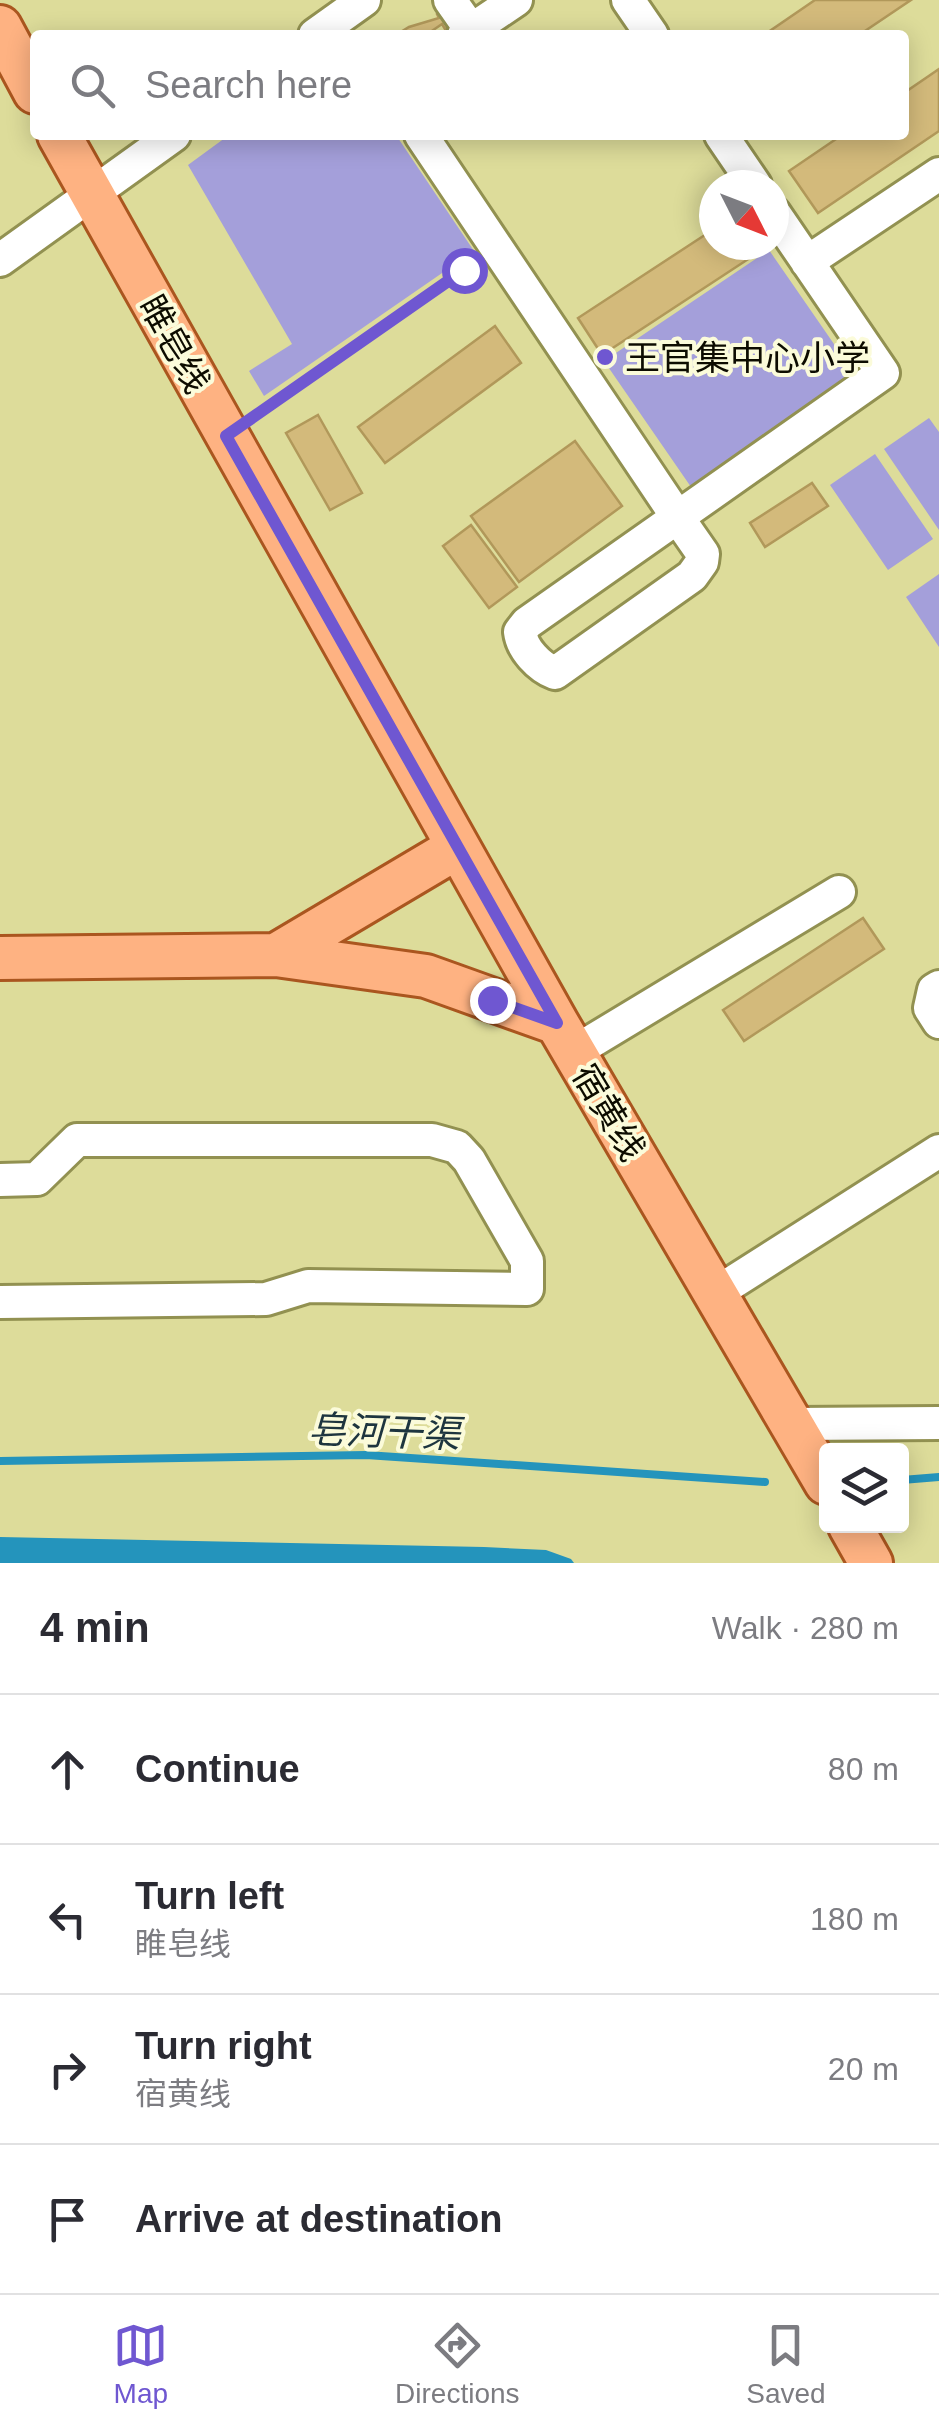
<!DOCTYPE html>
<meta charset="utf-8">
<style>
:root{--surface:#fff;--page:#f7f7f7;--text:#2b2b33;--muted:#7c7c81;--line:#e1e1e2;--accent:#6f57d1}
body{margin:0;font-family:Helvetica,"Noto Sans SC",sans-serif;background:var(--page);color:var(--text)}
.controls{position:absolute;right:30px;bottom:30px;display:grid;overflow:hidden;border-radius:10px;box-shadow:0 5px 25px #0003}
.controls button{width:90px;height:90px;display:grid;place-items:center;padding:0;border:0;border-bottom:2px solid var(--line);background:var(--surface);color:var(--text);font:50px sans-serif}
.compass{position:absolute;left:699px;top:170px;width:90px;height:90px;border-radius:50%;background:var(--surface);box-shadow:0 5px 25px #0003;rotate:132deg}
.stop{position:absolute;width:30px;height:30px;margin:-22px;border:8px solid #6f57d1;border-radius:50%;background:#fff}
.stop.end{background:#6f57d1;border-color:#fff;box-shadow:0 2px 10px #0008}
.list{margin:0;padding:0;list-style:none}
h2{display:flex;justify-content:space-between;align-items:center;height:130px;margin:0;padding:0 40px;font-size:42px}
h2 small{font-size:32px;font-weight:400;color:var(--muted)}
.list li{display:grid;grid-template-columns:65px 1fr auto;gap:30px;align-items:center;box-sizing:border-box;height:150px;padding:0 40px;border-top:2px solid var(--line)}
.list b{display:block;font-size:38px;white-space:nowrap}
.list p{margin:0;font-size:32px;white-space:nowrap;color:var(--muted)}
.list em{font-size:32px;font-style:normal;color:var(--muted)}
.icon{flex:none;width:55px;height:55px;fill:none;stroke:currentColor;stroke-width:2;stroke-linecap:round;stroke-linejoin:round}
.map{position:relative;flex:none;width:939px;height:1563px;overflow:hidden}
.search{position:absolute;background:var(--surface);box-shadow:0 5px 25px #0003;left:30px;right:30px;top:30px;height:110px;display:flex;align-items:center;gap:25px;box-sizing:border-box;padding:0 35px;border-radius:10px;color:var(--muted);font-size:38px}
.sheet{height:730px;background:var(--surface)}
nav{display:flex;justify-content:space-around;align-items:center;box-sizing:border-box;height:140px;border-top:2px solid var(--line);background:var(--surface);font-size:28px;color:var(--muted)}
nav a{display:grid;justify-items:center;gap:5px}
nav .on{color:var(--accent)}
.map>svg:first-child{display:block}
.green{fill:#a49fda}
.water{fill:#2494bc}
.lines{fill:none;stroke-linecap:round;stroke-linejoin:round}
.stream{stroke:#2494bc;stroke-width:8}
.building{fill:#d3ba7b;stroke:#b1985a;stroke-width:2.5}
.minor-casing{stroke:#929151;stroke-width:38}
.major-casing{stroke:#aa561f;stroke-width:48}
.path{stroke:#8d8c5f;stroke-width:5;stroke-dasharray:10 5;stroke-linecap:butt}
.minor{stroke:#fff;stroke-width:32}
.major{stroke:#feb282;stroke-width:42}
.route{stroke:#6f57d1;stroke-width:12}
.poi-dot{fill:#6f57d1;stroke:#fbfbda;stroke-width:4}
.labels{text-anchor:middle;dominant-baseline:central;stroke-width:8;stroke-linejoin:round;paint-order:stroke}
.street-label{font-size:35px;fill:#0d0c00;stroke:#fbfbda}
.poi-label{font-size:35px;fill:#0d0c00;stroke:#fbfbda;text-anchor:start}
.water-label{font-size:38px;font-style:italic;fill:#1e353f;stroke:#fbfbda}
</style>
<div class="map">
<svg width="939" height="1563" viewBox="0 0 939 1563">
<rect width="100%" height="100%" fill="#dddc9a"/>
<path class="green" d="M229,135H396L474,251L264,396L249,371L292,344L188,165Z
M769,250L854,373L691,487L604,361Z
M929,418L939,432V530L884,449Z
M875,454L933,539L888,570L830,485Z
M939,574V647L906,597Z"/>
<path class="water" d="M0,1537L484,1547L546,1550L571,1559L574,1563H0Z"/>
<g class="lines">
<path class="stream" d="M0,1461L366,1455L765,1482
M902,1480L939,1477"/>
</g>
<path class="building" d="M815,0H911L859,35H764Z
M443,9L454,24L445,29L442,24L426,35H403L401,32L409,27L439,18L437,14Z
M939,69V131L818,213L789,171L842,135H904V93Z
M714,229V245H750L756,254L602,355L578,318Z
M495,326L521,363L385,463L358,427Z
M318,415L362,493L330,510L286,433Z
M575,441L622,506L519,582L471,516Z
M812,483L828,506L765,547L750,523Z
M471,525L517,587L489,608L443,546Z
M863,918L884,949L744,1041L723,1010Z"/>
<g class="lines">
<g class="minor-casing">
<path id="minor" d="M450,0L471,30
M628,0L652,35
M315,35L364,0
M464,35L516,0
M421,135L678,518L703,554L702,562L692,576L555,673C539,667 522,649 520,632L527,623L883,373L774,213
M721,135L755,185
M0,260L174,135
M807,262L939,174
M939,987L934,990L930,1008L939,1022
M574,1052L839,892
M0,1180L37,1179L77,1140H432L457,1147L469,1160L527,1261V1289L308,1286L266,1299L0,1302
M716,1293L939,1151
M793,1424L939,1423"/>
</g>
<g class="major-casing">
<path id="major" d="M0,27L35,92
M59,135L557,1023L826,1483
M276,955L458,847
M0,958L276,955L426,976L557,1023
M850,1526L871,1563"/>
</g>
<path class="path" d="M252,418L473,264"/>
<use href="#minor" class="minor"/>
<use href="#major" class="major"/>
</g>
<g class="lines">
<path class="route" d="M464,270L226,436L557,1023L492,1000"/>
</g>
<circle class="poi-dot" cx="605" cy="357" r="10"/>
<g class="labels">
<g class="street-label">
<text transform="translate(175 344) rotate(61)">睢皂线</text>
<text transform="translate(609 1112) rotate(59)">宿黄线</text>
</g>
<g class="poi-label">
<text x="625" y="357">王官集中心小学</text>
</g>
<g class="water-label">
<text transform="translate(384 1432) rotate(2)">皂河干渠</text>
</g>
</g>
</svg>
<div class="controls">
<button><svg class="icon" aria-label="layers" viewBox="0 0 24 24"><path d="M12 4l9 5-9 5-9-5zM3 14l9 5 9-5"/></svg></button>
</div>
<svg class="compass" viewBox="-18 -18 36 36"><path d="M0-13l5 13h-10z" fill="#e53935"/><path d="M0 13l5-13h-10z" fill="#7c7c81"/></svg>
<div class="stop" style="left:464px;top:270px"></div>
<div class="stop end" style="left:492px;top:1000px"></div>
<div class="search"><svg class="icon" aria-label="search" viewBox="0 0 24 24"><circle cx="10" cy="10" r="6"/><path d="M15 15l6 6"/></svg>Search here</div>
</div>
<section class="sheet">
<h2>4 min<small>Walk · 280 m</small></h2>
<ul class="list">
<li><svg class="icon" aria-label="ahead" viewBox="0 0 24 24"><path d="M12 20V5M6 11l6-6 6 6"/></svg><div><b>Continue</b></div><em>80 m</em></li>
<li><svg class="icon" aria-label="left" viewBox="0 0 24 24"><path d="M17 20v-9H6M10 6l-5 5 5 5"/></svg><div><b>Turn left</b><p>睢皂线</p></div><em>180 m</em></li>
<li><svg class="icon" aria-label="right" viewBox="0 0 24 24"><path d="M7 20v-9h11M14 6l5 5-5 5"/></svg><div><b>Turn right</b><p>宿黄线</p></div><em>20 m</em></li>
<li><svg class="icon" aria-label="arrive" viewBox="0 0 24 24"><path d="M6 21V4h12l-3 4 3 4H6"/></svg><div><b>Arrive at destination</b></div></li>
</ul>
</section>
<nav>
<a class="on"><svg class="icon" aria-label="map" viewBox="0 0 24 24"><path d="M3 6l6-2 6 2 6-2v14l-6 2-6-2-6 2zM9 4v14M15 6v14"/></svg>Map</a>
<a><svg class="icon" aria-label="directions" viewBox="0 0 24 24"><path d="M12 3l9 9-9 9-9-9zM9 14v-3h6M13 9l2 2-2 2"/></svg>Directions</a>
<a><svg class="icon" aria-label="saved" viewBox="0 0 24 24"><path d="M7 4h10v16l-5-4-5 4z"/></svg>Saved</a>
</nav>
